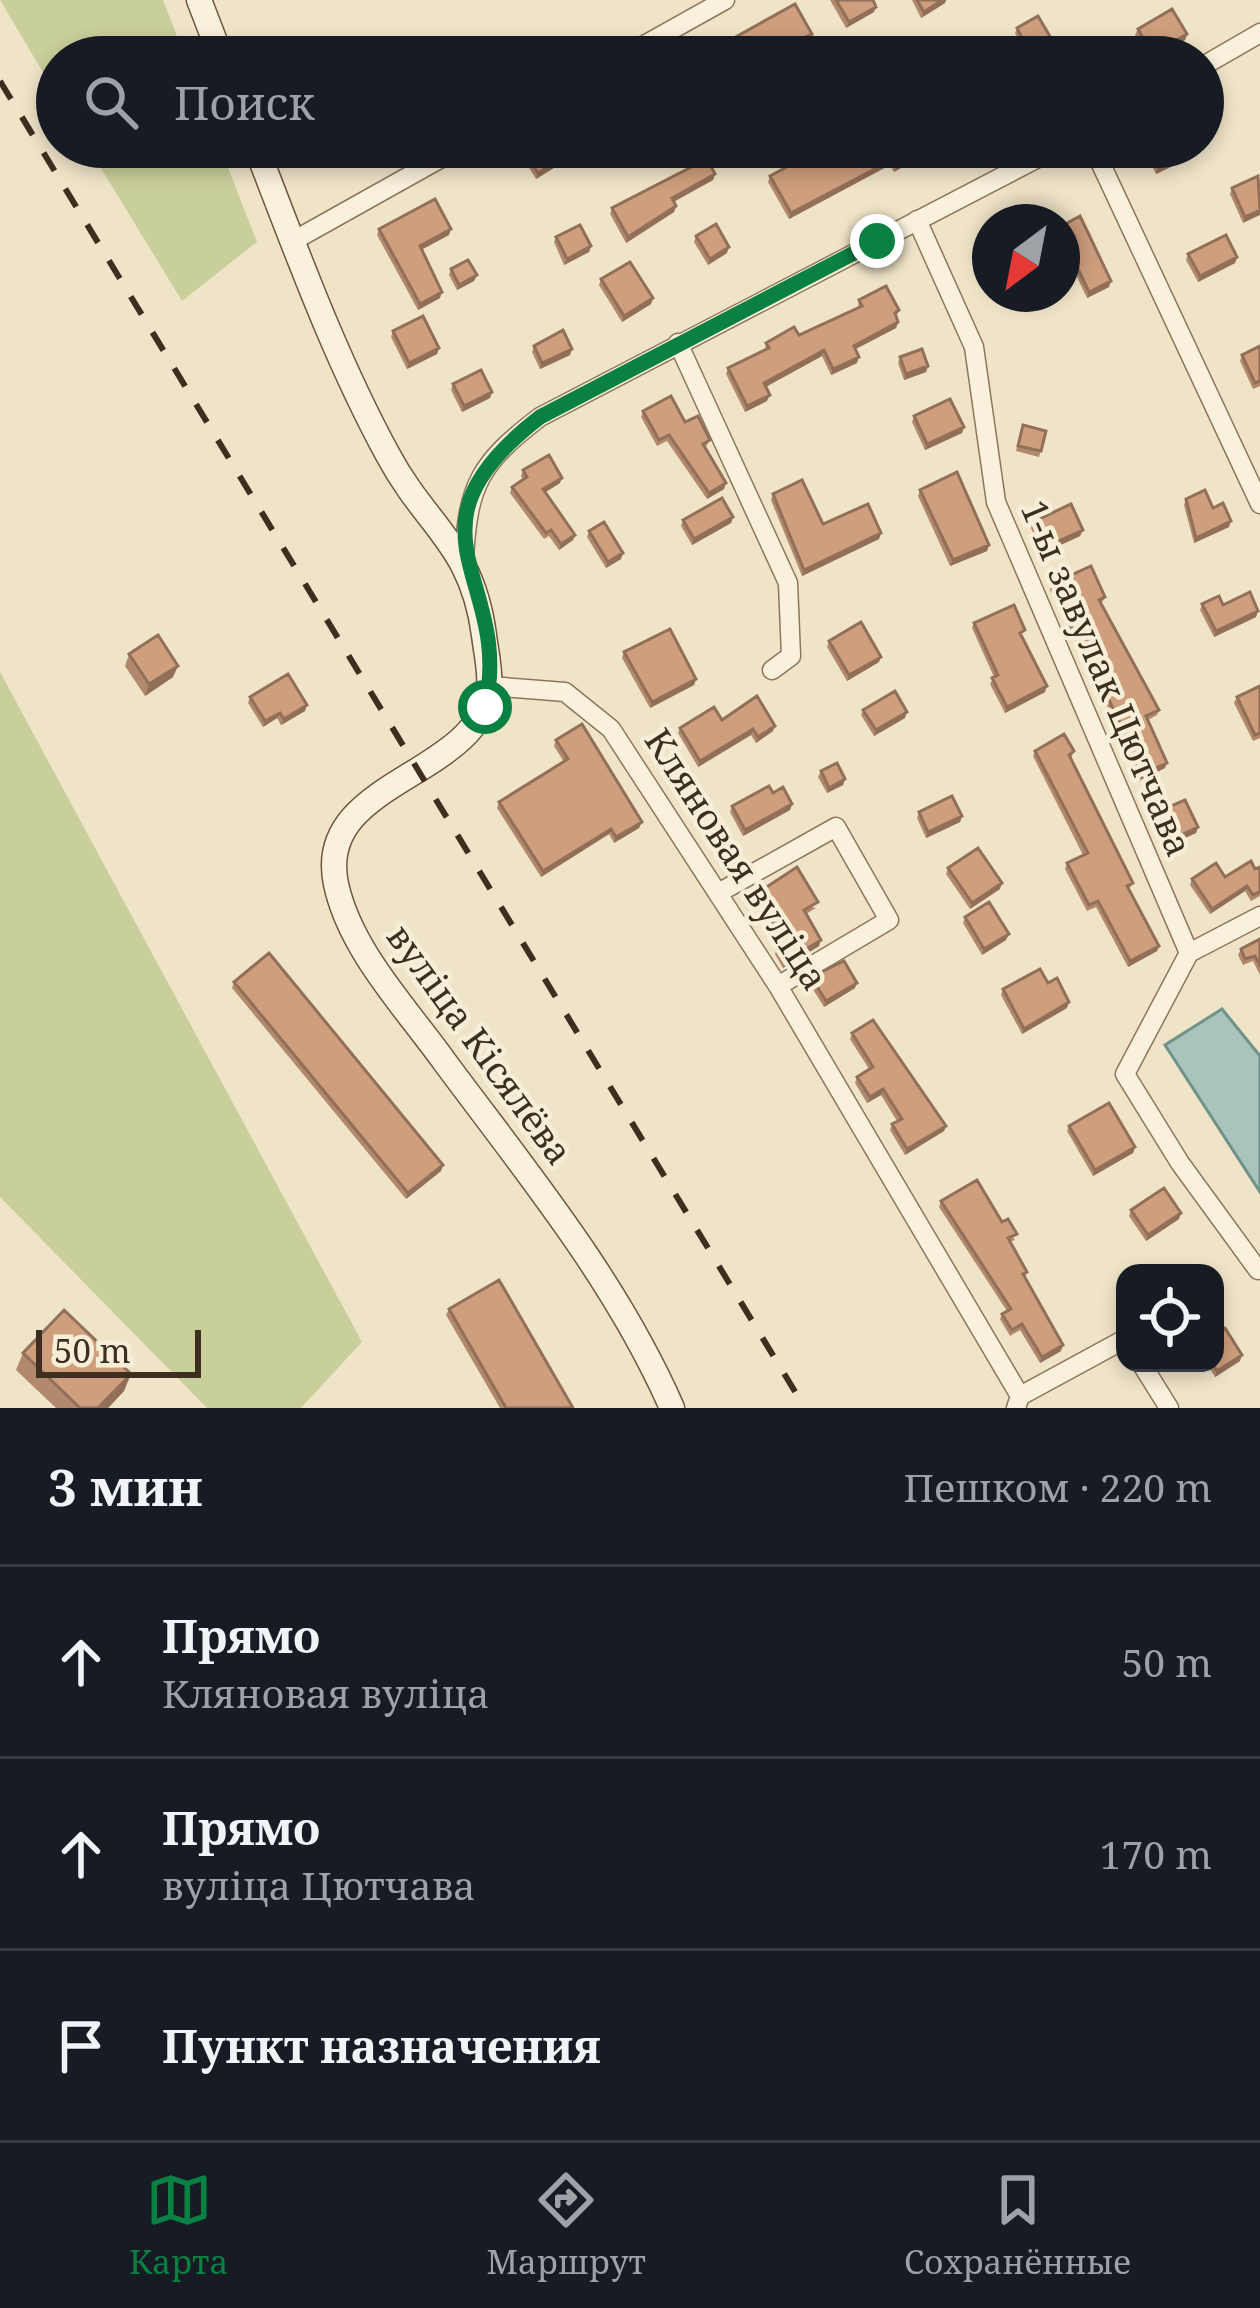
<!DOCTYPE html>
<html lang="ru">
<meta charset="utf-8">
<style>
:root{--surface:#171b24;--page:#242831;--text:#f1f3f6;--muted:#9ea1a6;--line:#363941;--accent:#0b8043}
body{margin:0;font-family:"Noto Serif",serif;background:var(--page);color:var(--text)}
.controls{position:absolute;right:36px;bottom:36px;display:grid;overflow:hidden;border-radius:24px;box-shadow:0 6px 18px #0003}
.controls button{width:108px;height:108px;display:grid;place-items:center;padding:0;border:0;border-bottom:3px solid var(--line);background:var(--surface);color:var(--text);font:60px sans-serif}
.compass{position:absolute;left:972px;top:204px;width:108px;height:108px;border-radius:50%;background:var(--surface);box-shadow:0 6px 18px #0003;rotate:212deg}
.scale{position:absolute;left:36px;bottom:30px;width:165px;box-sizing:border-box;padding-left:12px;border:6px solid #3d2e20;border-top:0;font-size:33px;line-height:42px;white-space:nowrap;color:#3d2e20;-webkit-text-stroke:9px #f7eed8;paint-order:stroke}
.stop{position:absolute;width:36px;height:36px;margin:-27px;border:9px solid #0b8043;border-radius:50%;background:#fff}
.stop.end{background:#0b8043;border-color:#fff;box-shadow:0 3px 12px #0008}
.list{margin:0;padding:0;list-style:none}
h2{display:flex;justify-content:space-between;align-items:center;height:156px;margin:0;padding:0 48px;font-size:51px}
h2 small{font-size:39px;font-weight:400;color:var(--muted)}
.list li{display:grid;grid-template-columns:78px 1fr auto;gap:36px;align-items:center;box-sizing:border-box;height:192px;padding:0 48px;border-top:3px solid var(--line)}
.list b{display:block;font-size:45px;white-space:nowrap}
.list p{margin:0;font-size:39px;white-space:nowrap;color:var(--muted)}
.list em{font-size:39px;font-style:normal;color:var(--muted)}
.icon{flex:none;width:66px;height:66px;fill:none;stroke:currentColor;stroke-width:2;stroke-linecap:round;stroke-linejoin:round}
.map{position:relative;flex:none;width:1260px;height:1408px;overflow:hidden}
.search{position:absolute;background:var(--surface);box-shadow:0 6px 18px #0003;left:36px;right:36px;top:36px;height:132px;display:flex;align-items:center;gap:30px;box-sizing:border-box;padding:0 42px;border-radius:66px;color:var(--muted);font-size:45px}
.sheet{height:732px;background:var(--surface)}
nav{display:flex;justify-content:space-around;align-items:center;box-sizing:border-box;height:168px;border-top:3px solid var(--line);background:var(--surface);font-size:33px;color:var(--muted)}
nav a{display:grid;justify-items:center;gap:6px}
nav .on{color:var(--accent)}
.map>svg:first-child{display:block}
.green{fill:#c9cf9b}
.water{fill:#a9c4bc;stroke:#6f938a;stroke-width:3}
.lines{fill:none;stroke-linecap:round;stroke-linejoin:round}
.street-casing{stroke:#8d765c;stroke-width:21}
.secondary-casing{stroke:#6f573f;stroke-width:27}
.street{stroke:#faf1dc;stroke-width:18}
.secondary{stroke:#faf1dc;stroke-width:24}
.rail{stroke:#3d2e20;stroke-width:6;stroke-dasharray:21 21;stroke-linecap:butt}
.wall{fill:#b2896c}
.shaded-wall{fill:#916f58}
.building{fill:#cf9f7d;stroke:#916f58;stroke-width:3}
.route{stroke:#0b8043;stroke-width:15}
.labels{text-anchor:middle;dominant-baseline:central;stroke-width:9;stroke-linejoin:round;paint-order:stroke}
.street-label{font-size:36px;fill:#3d2e20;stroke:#f7eed8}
</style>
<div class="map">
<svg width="1260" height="1408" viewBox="0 0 1260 1408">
<rect width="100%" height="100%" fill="#f0e4c8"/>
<path class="green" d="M0,0H163L185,57H57V96Z
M88,147H220L257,242L182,301Z
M0,672L362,1342L301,1408H207L0,1197Z"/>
<path class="water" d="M1222,1009L1260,1056V1192L1165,1045Z"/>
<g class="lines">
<g class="street-casing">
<path id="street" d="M623,57L725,0
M1203,66L1260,33
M1093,147L1260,504
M917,220L974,347L996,502L1189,953
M293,241L461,147
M678,343L788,583L791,656L772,670
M464,559C468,484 480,463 540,417L1059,147
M490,686L565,692L611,729L778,986L1020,1396L1016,1408
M720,892L836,827L889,920L778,986
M1258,1270L1180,1163L1125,1074L1189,953L1260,916
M1141,1363L1169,1408
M1020,1396L1125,1339"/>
</g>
<g class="secondary-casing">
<path id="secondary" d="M199,0L221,57
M256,147C296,250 335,358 388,455C427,528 472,544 484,635C486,652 491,672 489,689C478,778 314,780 336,884C350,950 406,1008 444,1061C527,1173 616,1280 672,1408"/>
</g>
<use href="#street" class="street"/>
<use href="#secondary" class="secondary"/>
<path class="rail" d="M0,81L805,1408"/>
</g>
<path class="wall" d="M830,0H873L874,12L846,28Z
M912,0H946L945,3L921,18Z
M1017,28L1062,57H1027L1015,33Z
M1138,29L1187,34L1185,40L1154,57H1149L1135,35Z
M812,34L810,39L801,44L808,57H737L730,44L732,39Z
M691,147H725L724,151L708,160L715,174L713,180L674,201L676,206L674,212L626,243L610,214L612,208L699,163Z
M1142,147H1184L1187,154L1185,160L1156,174Z
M932,150L894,172L890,165L789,219L768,182L770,176Z
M525,152L573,156L536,179L523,158Z
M1260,180L1243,223L1230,194L1232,188Z
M1062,226L1109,287L1087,298L1075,273L1065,279L1062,273Z
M379,229L449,235L421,250L440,298L418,310L377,235Z
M696,236L727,253L708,265L694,242Z
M556,237L591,246L589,252L564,265L554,242Z
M990,240V287L973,254L975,248Z
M1188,254L1237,257L1235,263L1198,282L1186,260Z
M451,269L477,275L474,281L457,290L449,275Z
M601,279L653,298L651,304L622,322L599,285Z
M859,300L899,310L896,317L898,322L896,328L855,349L857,363L831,375L822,356L765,387L767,401L745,412L726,374L728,368L765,350L766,343L799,335L858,308Z
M393,331L439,348L437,354L407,369L391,337Z
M534,346L570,355L540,369L532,352Z
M1260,346V386L1253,389L1240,361L1242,355Z
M900,357L928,366L926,372L904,380L898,363Z
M453,384L492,392L490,398L462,412L451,390Z
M643,411L685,422L710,440L705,448L724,489L707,499L667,441L657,446L641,417Z
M914,416L964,427L962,433L925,450L912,422Z
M1023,425L1046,431L1039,457L1016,451Z
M523,470L560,483L545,492L575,535L573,540L559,550L549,536L544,539L510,493L512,487L523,480L521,476Z
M920,490L989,545L987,551L950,566L918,496Z
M773,494L823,524L881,533L879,539L802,576L771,500Z
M1186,499L1213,508L1229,527L1194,543L1184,505Z
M733,517L731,523L692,545L681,526L683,520Z
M1033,522L1080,536L1043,553L1031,528Z
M589,531L621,559L606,568L587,537Z
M1052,584L1105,597L1101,604L1159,710L1157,715L1148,720L1165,768L1138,781L1128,761L1131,754L1050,590Z
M1202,604L1223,605L1258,611L1256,617L1214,637L1200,610Z
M974,623L1023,636L1022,637L1045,692L1005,713L990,684L994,677L972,628Z
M829,641L879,662L847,681L827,647Z
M624,652L696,679L694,685L650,708L622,658Z
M129,654L173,677L145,696L125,666Z
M1260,686V738L1253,741L1234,703L1237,697Z
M250,697L305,711L281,725L277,718L263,727L248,703Z
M863,710L905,718L874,736L861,715Z
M722,720L773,731L756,743L751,735L698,767L678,733L680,728Z
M556,740L639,828L614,843L609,834L541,877L497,808L499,802L564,762L554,746Z
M1035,751H1074L1071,758L1133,883L1129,889L1159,946L1157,951L1128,967L1096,907L1087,911L1065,869L1067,863L1083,855L1033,756Z
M821,771L845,779L843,785L827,793L818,777Z
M773,793L792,804L790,810L743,836L730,812L732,806Z
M919,812L962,816L960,822L926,838L917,818Z
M1153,814L1198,827L1196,833L1163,848L1151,820Z
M1251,861L1260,896L1251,901L1245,891L1210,914L1190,885L1192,879L1225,877Z
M948,868L1000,889L970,909L946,874Z
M756,894L816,908L806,914L819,946L783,968L775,954L777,948L781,947L754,900Z
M965,917L1006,940L982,955L963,923Z
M1260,939V975L1253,961L1243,965L1238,955L1241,949Z
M811,977L855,988L824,1007L809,983Z
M234,982L441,1171L406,1199L232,988Z
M1048,983L1067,1008L1022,1034L1001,995L1003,989Z
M852,1033L946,1126L944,1131L905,1155L890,1130L892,1124L897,1121L881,1095L867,1103L855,1083L857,1077L869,1069L850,1039Z
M1069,1126L1135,1147L1133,1153L1093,1176L1067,1131Z
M941,1201L1002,1222L1015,1240L1010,1242L1027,1272L1025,1278L1061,1351L1040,1363L1020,1330L1010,1336L1000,1319L1002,1314L1007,1311L939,1207Z
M1131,1210L1179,1219L1146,1241L1129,1216Z
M449,1309L573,1408H500L446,1315Z
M23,1353L124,1391L108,1408H56L16,1370Z
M1240,1361L1215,1377L1206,1363H1215Z"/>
<path class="shaded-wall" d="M942,0H946L945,3L921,18L924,12Z
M876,7L874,12L846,28L849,22Z
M1187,34L1185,40L1151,57L1152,54Z
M723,147H725L724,151L700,164L702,158Z
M930,147H933L932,150L894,172L896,166Z
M967,147H975L958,156L960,150Z
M575,150L573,156L536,179L538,173Z
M1187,154L1185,160L1156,174L1158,168Z
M892,160L890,165L789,219L791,213Z
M715,174L713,180L670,204L672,198Z
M676,206L674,212L626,243L628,237Z
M1260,210V215L1243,223L1245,217Z
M451,229L449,235L417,252L420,246Z
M591,246L589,252L564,265L567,259Z
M729,247L727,253L708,265L710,259Z
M1237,257L1235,263L1198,282L1200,276Z
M477,275L474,281L457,290L459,285Z
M1111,281L1109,287L1087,298L1089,292Z
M442,292L440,298L418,310L420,304Z
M653,298L651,304L622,322L624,316Z
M898,322L896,328L852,351L854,346Z
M439,348L437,354L407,369L409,363Z
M572,349L570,355L540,369L542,363Z
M824,350L822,356L762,389L764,383Z
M859,357L857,363L831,375L833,369Z
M928,366L926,372L904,380L906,374Z
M492,392L490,398L462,412L464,406Z
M770,395L767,401L745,412L747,406Z
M964,427L962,433L925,450L927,444Z
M562,478L560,483L541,495L543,489Z
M726,483L724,489L707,499L709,493Z
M733,517L731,523L692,545L694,539Z
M1231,521L1229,527L1194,543L1196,538Z
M1083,530L1080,536L1043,553L1045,547Z
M881,533L879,539L802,576L804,570Z
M575,535L573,540L559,550L561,544Z
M989,545L987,551L950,566L953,560Z
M623,553L621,559L606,568L608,562Z
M1258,611L1256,617L1214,637L1216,631Z
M881,657L879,662L847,681L849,675Z
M178,666L173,677L145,696L149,684Z
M696,679L694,685L650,708L652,702Z
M1047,686L1045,692L1005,713L1007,707Z
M307,705L305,711L281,725L284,719Z
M907,712L905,718L874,736L876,730Z
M280,713L277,718L263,727L265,721Z
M775,726L773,731L756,743L758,737Z
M753,729L751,735L698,767L700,761Z
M1167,763L1165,768L1138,781L1140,775Z
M845,779L843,785L827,793L829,788Z
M792,804L790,810L743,836L745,830Z
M962,816L960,822L926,838L928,832Z
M642,822L639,828L614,843L616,837Z
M1198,827L1196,833L1163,848L1166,842Z
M611,829L609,834L541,877L543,871Z
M1002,883L1000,889L970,909L972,903Z
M1247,886L1245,891L1210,914L1212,909Z
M1009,934L1006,940L982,955L984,949Z
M821,940L819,946L783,968L785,962Z
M1159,946L1157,951L1128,967L1130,961Z
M857,983L855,988L824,1007L826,1001Z
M1069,1002L1067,1008L1022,1034L1024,1029Z
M883,1089L881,1095L867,1103L870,1097Z
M946,1126L944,1131L905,1155L907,1149Z
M1135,1147L1133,1153L1093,1176L1095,1170Z
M443,1165L441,1171L406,1199L408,1193Z
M1181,1213L1179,1219L1146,1241L1148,1235Z
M1063,1345L1061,1351L1040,1363L1042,1357Z
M1242,1355L1240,1361L1215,1377L1217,1371Z
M131,1374L124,1391L108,1408H98Z"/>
<path class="building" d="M836,0H873L876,7L849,22Z
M917,0H942L924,12Z
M795,4L812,34L799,40L808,57H742L732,39Z
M1172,9L1187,34L1152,54L1138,29Z
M1038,16L1062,57H1027L1031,55L1017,28Z
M534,147H574L575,150L538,173L525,152Z
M696,147H723L702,158Z
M824,147H930L896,166L892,160L791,213L770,176Z
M1147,147H1184L1187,154L1158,168Z
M707,159L715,174L672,198L676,206L628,237L612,208Z
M1258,176L1260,210L1245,217L1232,188Z
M435,199L451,229L420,246L442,292L420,304L379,229Z
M1080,216L1111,281L1089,292L1077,267L1067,273L1062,264V226Z
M716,224L729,247L710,259L696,236Z
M580,225L591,246L567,259L556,237Z
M1226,235L1237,257L1200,276L1188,254Z
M990,240V278L975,248Z
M468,260L477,275L459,285L451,269Z
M630,262L653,298L624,316L601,279Z
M886,286L899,310L895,313L898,322L854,346L859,357L833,369L824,350L764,383L770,395L747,406L728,368L769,348L766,343L794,327L799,335L862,306L859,300Z
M423,316L439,348L409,363L393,331Z
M563,330L572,349L542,363L534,346Z
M1260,346V381L1255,383L1242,355Z
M922,349L928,366L906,374L900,357Z
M481,370L492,392L464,406L453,384Z
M671,396L685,422L698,416L710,440L703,444L726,483L709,493L669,435L659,440L643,411Z
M950,399L964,427L927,444L914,416Z
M1023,425L1046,431L1041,451L1018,446Z
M549,455L562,478L543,489L575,535L561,544L551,530L546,533L512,487L527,477L523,470Z
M957,472L989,545L953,560L920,490Z
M802,480L823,524L868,504L881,533L804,570L773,494Z
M1205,490L1213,508L1223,503L1231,521L1196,538L1186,499Z
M722,498L733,517L694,539L683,520Z
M1071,504L1083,530L1045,547L1033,522Z
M604,522L623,553L608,562L589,531Z
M1091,566L1105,597L1099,600L1159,710L1146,716L1167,763L1140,775L1131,755L1135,753L1052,584Z
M1250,592L1258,611L1216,631L1202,604L1219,596L1223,605Z
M1014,605L1025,630L1020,633L1047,686L1007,707L992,678L998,675L974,623Z
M861,622L881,657L849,675L829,641Z
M670,629L696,679L652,702L624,652Z
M158,635L178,666L149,684L129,654Z
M288,674L307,705L284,719L280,713L265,721L250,697Z
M1260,686V733L1255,735L1237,697Z
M895,691L907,712L876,730L863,710Z
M757,696L775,726L758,737L753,729L700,761L680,728L714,707L722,720Z
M582,724L642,822L616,837L611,829L543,871L499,802L568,759L556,740Z
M1064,734L1074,751L1069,755L1133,883L1127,886L1159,946L1130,961L1098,901L1089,905L1067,863L1088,853L1035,751Z
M837,763L845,779L829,788L821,771Z
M769,786L773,793L783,787L792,804L745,830L732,806Z
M952,796L962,816L928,832L919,812Z
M1185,800L1198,827L1166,842L1153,814Z
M978,848L1002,883L972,903L948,868Z
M1251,861L1255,869L1260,867V892L1253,895L1247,886L1212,909L1192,879L1216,863L1225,877Z
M797,867L818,902L804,910L821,940L785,962L777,948L785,944L756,894Z
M989,902L1009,934L984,949L965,917Z
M1260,939V965L1255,956L1245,959L1241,949Z
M269,953L443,1165L408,1193L234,982Z
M844,961L857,983L826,1001L811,977Z
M1040,969L1048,983L1057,978L1069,1002L1024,1029L1003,989Z
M873,1020L946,1126L907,1149L892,1124L902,1119L883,1089L870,1097L857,1077L873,1067L852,1033Z
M1109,1103L1135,1147L1095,1170L1069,1126Z
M977,1180L1002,1222L1008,1219L1017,1234L1008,1238L1027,1272L1023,1274L1063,1345L1042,1357L1022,1324L1012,1330L1002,1314L1011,1309L941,1201Z
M1164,1188L1181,1213L1148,1235L1131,1210Z
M499,1280L573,1408H506L449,1309Z
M64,1310L131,1374L98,1408H80L23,1353Z
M1225,1328L1242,1355L1217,1371L1212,1363H1215V1334Z"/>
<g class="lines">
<path class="route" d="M485,707C515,579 391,532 540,417L877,241"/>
</g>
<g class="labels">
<g class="street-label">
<text transform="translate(1107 678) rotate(67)">1-ы завулак Цютчава</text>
<text transform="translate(737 859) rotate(57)">Кляновая вуліца</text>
<text transform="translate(480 1044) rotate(54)">вуліца Кісялёва</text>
</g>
</g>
</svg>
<div class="controls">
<button><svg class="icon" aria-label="locate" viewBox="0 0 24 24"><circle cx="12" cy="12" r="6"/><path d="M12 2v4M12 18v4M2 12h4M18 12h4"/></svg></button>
</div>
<svg class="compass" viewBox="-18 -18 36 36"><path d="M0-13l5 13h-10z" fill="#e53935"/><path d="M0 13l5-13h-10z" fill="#9ea1a6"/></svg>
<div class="scale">50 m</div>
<div class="stop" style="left:485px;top:707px"></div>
<div class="stop end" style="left:877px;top:241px"></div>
<div class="search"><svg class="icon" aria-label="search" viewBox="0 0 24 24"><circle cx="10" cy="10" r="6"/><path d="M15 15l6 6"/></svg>Поиск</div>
</div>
<section class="sheet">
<h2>3 мин<small>Пешком · 220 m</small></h2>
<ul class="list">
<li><svg class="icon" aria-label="ahead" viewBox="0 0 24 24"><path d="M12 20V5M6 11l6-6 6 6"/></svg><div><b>Прямо</b><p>Кляновая вуліца</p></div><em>50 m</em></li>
<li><svg class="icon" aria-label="ahead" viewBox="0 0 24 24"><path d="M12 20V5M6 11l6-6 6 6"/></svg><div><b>Прямо</b><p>вуліца Цютчава</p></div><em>170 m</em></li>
<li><svg class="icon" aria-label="arrive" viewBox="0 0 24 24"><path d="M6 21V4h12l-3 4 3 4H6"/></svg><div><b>Пункт назначения</b></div></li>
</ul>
</section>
<nav>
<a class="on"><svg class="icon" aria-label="map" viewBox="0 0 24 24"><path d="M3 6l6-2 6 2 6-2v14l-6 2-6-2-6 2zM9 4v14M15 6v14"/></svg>Карта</a>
<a><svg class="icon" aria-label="directions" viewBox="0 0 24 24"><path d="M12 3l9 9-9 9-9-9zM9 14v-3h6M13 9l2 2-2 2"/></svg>Маршрут</a>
<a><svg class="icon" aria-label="saved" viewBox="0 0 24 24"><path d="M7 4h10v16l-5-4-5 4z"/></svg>Сохранённые</a>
</nav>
